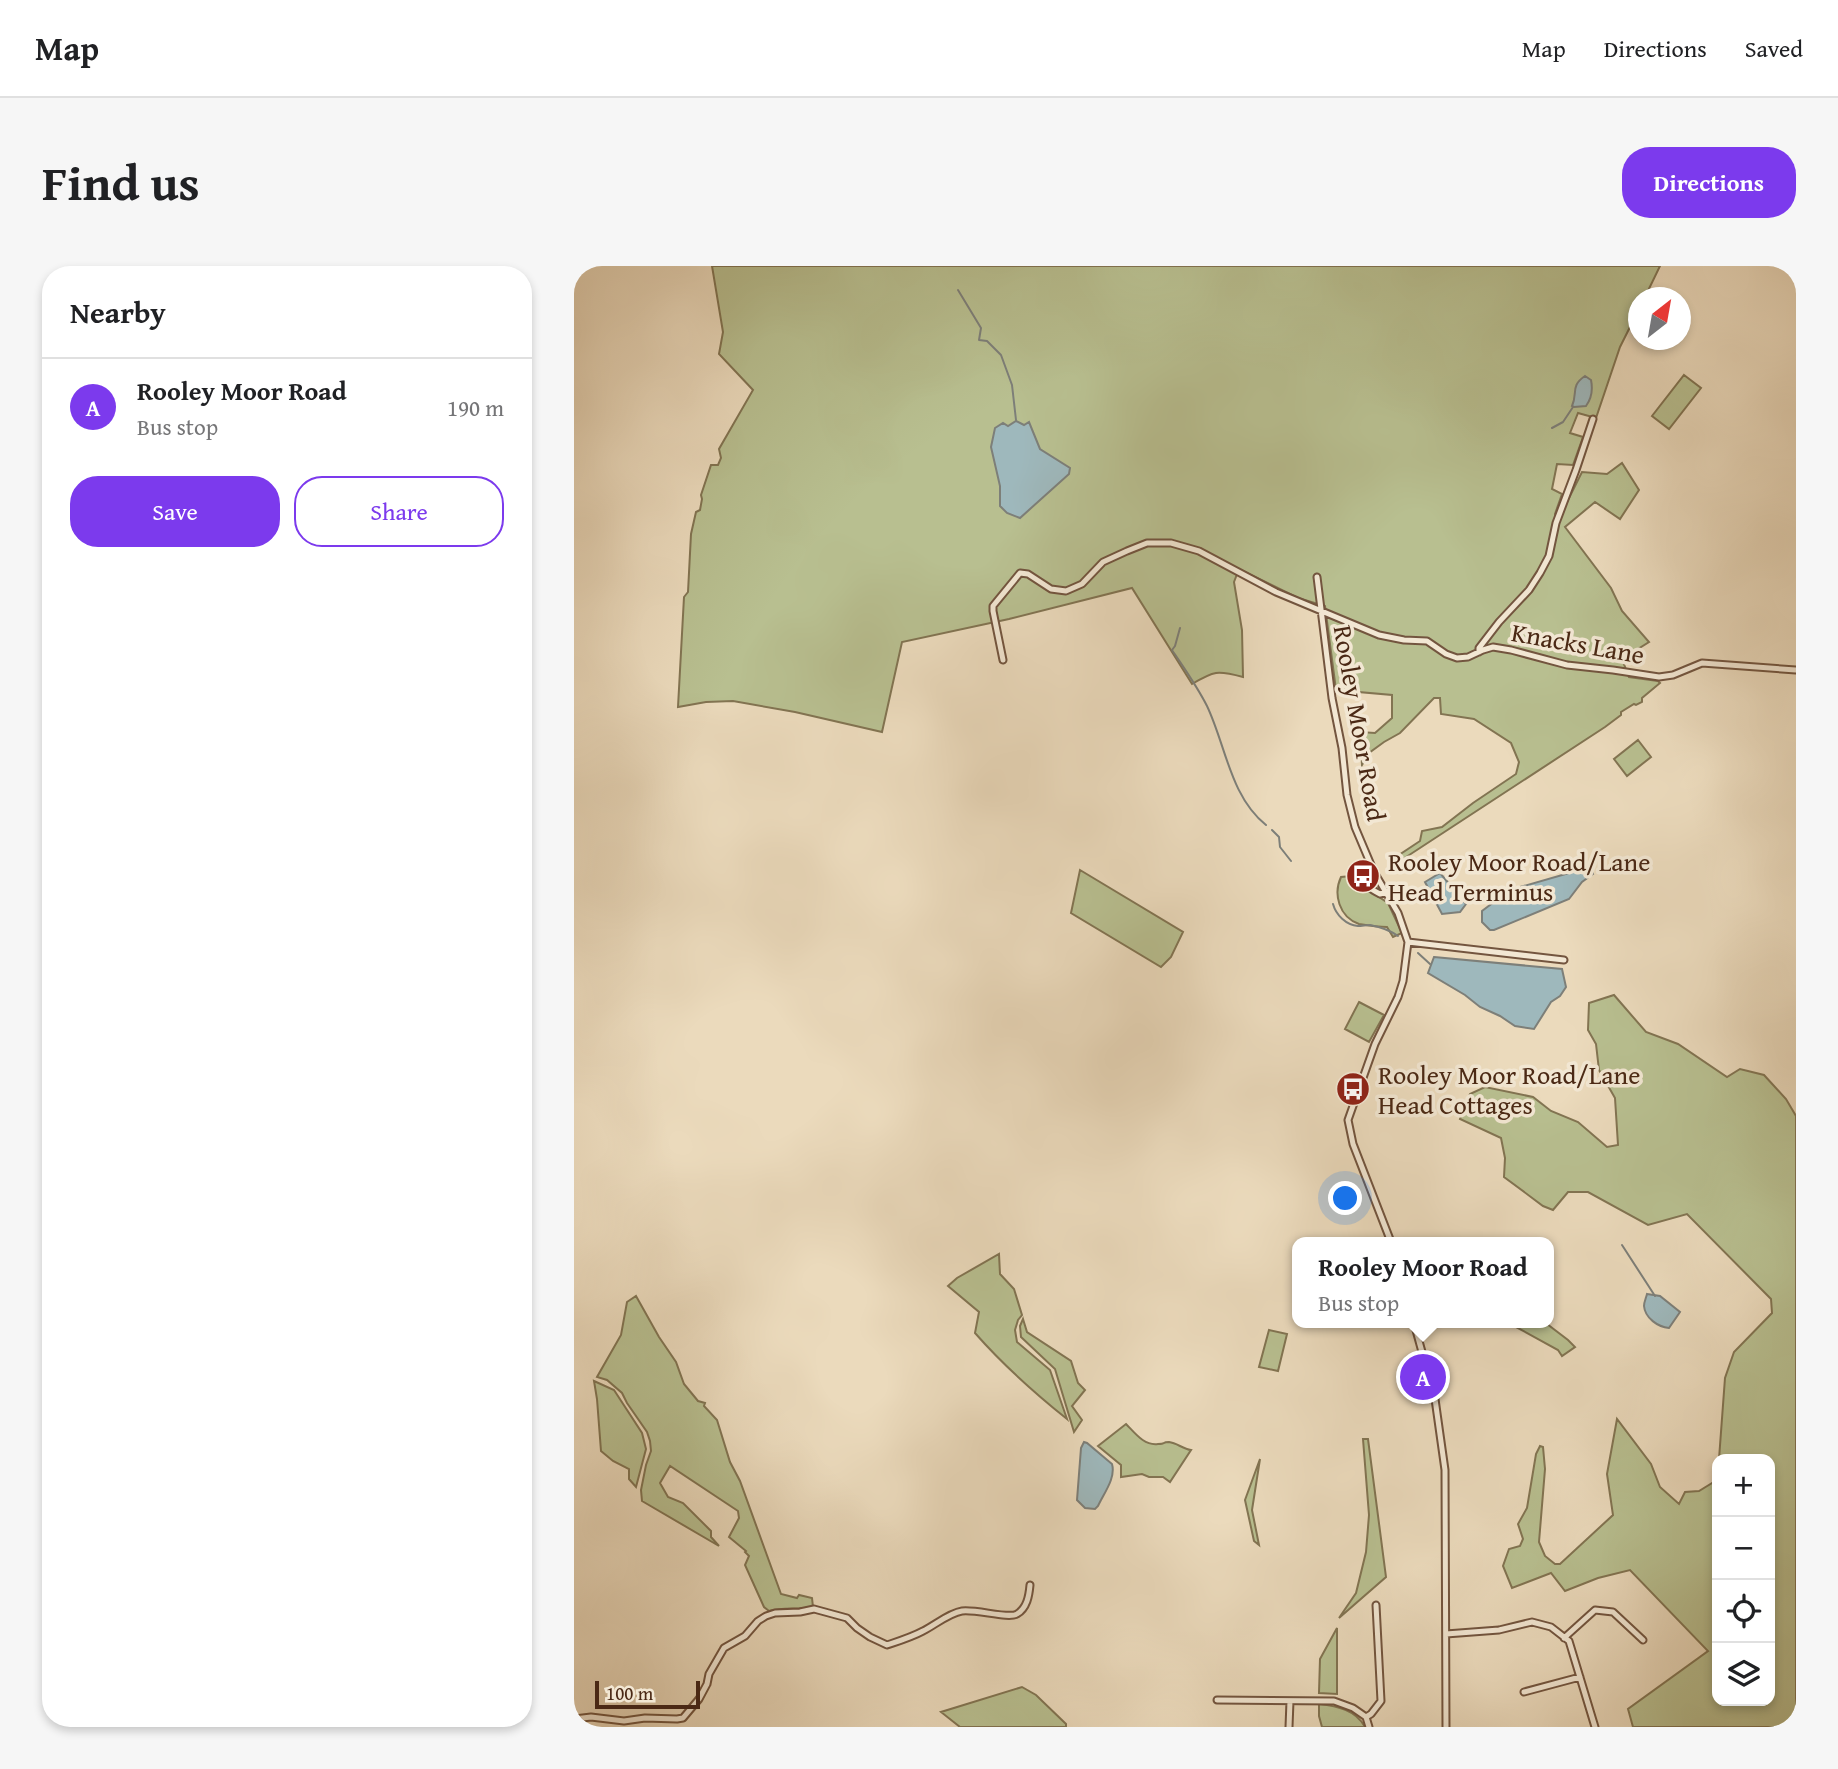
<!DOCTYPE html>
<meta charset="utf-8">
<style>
:root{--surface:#fff;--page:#f6f6f6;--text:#202124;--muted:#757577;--line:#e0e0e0;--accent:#7c3aed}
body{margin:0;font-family:"Gentium Book Plus",serif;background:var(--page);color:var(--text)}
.controls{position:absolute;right:21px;bottom:21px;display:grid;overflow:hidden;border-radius:14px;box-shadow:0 4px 10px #0003}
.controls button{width:63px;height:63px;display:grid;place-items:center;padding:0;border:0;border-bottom:2px solid var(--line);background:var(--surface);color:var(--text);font:35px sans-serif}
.compass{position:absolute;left:1054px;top:21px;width:63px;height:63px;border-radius:50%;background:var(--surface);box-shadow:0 4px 10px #0003;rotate:31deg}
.scale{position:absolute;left:21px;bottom:18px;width:105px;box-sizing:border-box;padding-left:7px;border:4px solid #4b2915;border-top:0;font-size:19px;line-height:24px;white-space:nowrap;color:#4b2915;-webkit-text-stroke:5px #f2e7d3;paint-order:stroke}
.you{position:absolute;left:772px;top:933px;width:24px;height:24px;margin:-18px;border:5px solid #fff;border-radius:50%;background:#1a73e8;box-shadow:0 0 0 10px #1a73e833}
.badge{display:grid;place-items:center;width:46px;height:46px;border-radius:50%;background:var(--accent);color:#fff;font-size:23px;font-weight:700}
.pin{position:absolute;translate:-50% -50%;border:4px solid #fff;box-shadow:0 2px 7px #0006}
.popup{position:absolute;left:718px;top:971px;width:262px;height:91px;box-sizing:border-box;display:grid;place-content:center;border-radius:14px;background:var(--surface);filter:drop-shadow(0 2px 5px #0005);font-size:23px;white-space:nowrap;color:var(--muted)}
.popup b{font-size:26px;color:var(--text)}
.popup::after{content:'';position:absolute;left:50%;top:100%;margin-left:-14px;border:14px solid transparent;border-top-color:var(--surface)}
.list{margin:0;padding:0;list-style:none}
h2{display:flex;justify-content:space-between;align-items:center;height:91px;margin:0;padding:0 28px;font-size:30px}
h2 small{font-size:23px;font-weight:400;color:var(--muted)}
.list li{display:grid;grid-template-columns:46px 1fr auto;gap:21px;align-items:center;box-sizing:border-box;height:98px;padding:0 28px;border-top:2px solid var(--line)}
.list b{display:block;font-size:26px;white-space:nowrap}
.list p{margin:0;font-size:23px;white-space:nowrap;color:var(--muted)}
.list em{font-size:23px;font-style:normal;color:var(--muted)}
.actions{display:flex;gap:14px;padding:21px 28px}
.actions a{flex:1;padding:16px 0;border:2px solid var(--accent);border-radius:28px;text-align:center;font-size:24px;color:var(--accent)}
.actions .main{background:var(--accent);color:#fff}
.icon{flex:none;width:38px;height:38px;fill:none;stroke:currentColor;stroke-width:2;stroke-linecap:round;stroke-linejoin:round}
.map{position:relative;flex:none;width:1222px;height:1461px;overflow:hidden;border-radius:28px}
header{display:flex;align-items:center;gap:42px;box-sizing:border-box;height:98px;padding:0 35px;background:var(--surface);border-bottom:2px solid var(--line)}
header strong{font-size:33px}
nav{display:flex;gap:38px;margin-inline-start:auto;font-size:24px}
.intro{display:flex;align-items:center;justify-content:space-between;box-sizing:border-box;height:168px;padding:0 42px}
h1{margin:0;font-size:49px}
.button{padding:18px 32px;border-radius:28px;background:var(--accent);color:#fff;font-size:24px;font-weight:700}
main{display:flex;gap:42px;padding:0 42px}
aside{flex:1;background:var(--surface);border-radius:28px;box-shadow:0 4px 10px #0003}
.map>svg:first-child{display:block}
.green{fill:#b8bf90;stroke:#827452;stroke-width:2}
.water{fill:#9eb8bc;stroke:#7d7f79;stroke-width:2}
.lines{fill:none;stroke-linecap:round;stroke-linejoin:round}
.stream{stroke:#7d7f79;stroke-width:2}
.minor-casing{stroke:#73553f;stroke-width:9}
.minor{stroke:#f2e7d3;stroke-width:5}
.labels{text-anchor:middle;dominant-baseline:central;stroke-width:7;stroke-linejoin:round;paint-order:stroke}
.street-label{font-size:26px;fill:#4b2915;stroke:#f2e7d3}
.poi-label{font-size:26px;fill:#4b2915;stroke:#f2e7d3;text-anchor:start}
</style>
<header>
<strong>Map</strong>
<nav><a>Map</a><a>Directions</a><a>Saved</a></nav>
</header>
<div class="intro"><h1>Find us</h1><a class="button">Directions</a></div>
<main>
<aside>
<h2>Nearby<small></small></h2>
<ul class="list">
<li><span class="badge">A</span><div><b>Rooley Moor Road</b><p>Bus stop</p></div><em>190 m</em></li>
</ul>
<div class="actions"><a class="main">Save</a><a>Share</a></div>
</aside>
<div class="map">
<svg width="1222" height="1461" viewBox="0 0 1222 1461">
<rect width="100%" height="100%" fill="#ebdabc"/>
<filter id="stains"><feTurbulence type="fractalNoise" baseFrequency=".00286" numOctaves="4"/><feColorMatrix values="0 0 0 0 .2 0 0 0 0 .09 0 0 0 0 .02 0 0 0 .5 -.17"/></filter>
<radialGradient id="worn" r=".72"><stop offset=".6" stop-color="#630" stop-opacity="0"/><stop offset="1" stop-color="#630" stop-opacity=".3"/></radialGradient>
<path class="green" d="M138,0H1086L1071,31L1064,32V45L1046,81L1022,152L1004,147L996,167L1009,171L999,199L983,198L978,223L988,228L981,248L986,254L991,240L1008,206L1033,208L1048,197L1065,224L1046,253L1021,236L991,261L1037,322L1048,345L1075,376L1064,383L1065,392L1046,388L1055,411L1084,415L1086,417L1068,432V436L1062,439L1060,438L1047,446V449L1031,461L823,597L816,595L846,575L848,565L868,561L899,537L942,508L945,496L937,477L900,453L867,448L866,432H860L826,467L810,476L795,487L788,499L786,466L801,467L818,452V429L762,424L751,340L724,332L665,303L660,316L668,364L669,411C643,404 640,405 618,418L558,322L435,353L328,376L308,466L221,446L159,435L132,436L104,441L110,331L114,326L117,268L122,246L126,244L128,233L127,229L137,199H144L147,192L145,183L179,124L145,88L149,66Z
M1110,109L1127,122L1095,163L1078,150Z
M1064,474L1077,491L1053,510L1040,493Z
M506,604L609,666L597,691L587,701L497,647Z
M778,610L787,612L790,621L814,637L828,667L819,671L813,661C807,661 791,659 785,658C765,651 759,628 767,611Z
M1040,729L1072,766L1104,778L1153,811L1166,803L1190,809L1212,833L1222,850V1461H1059L1054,1443L1134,1385L1056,1304L1024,1312L991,1325L977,1307L938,1322L929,1300L935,1283L946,1280L949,1273L944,1258L953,1242L962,1188L966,1180L969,1181L971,1203L965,1276L971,1290L981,1298H986L1039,1249L1033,1208L1043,1153L1077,1198L1086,1221L1105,1238L1111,1226L1125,1225L1143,1214V1435H1196V1193H1145L1151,1112L1160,1086L1198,1047L1197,1033L1113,948L1074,959L1014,926H994L979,944L969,940L930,911L931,892L927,872L886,853L896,828L911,821L959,831L977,845L1004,856L1033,881L1044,879L1041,832L1025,804L1022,778L1014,764L1015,737Z
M785,736L810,749L795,776L771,763Z
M425,988L426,1008L440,1023L448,1049L444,1054L441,1064L443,1076L476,1104L493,1153C458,1125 430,1100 401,1067L405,1046L374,1020L383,1012Z
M62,1030L85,1071L102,1096L110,1118L124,1135L131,1137L130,1140L143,1154L156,1196L166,1215L207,1328L223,1332L225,1329L238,1332L239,1341C224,1344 209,1341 195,1345L190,1341L171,1299L175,1290L171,1286L172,1285L155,1271L165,1252L164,1245L96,1200L86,1217L94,1231L109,1237L137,1265V1271L145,1280L68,1235L67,1224L72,1199L77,1185L76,1175L73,1166L53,1137L48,1127L33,1114L23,1111L47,1069L53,1036Z
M449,1053L453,1066L497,1095L504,1117L511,1124L498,1140L508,1154L500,1166L481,1103L447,1071L446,1060Z
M944,1057L973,1058L994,1074L1001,1081L988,1090L984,1084L942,1061Z
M695,1064L713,1068L704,1105L685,1101Z
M20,1115L40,1124L68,1167L72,1183L62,1221L55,1213V1203L39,1195L27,1185L23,1133Z
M552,1158C561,1167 570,1180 584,1178C593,1178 587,1176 595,1176C603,1177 609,1183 617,1184L596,1216L589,1211H575L568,1208L547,1211V1199L524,1180Z
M789,1173H794L812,1311L765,1352L782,1327L792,1286L795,1249Z
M686,1193L678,1244L685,1279L680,1275L671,1234Z
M763,1362V1428L745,1427L746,1393Z
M448,1421L462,1429L492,1458V1461H386L367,1446Z
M745,1438C763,1440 782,1444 791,1461H748L745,1450Z"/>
<path class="water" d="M1011,110L1017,114C1019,124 1018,132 1012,140L1000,141L998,140C1004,127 996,120 1011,110Z
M442,155L450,159L455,156L466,183L496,202L495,208L446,252L433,247L426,240V220L417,181L421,162L429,157L434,160Z
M1016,601L1019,608L1008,616L995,633L920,664H916L908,656V645L936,624Z
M866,607L892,638L886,646L868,648L851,616Z
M860,691L988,703L992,721L986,730L977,736L960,763L941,760L926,750L906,741L891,729L854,707Z
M1073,1028L1086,1030L1106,1046L1095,1062C1084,1061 1071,1052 1070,1040C1070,1036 1072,1032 1073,1028Z
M510,1176L513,1177L538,1198C542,1212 530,1227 524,1240L521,1243L511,1242L503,1234L507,1182Z"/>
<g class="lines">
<path class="stream" d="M384,24L407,62L405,74L413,75L427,89L438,119L442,154
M978,162L989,156L999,141
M606,362L601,380L598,384C610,402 623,420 633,440C652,480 656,530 692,559
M698,564L705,571L706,581L717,595
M759,638C762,649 772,659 784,660C788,660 792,659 796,659C806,661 816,664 824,670
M844,687L856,698
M1048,979L1081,1030"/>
<g class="minor-casing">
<path id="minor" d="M743,311L758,432L768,482L773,529L781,561L800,606
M905,386V382L925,356L955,324L966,307L975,290L982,257L1002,204L1019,153
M429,394L419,345V340L446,307L454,308L477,323L492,325L508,318L529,296L553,285L573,277H597L625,285L702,326L805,369L830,374L853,375L872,388L883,392L894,391L909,384L919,381L937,384L993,399L1039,404L1085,411L1099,409L1128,397L1222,404
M813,626L806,628C798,624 792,621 792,611L800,606L824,647L834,676L829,715L824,731L801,778L774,854L779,878L817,976
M834,676L990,694
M840,1057L861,1133L871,1204L872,1461
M872,1368L925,1364L958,1356L977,1361L995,1375L1021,1461
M990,1372L1021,1344L1039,1346L1069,1374
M950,1426L1006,1411
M643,1434L760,1435L779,1442L792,1451L795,1461
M792,1451L797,1448L807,1435L802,1339
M0,1453L17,1451L50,1455L71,1452L103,1453L109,1452L125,1433L133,1418L135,1408L150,1382L171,1370L184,1355L192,1350L201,1347L226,1346L240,1343L273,1352L283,1362L296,1371L313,1379C325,1375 338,1371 349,1365C361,1359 375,1347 388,1345C402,1343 435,1353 443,1348C453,1342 455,1330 456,1319
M715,1461L716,1435"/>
</g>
<use href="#minor" class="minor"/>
</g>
<defs>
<g id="bus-disc" transform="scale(1.75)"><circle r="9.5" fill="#8f2418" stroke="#f2e7d3"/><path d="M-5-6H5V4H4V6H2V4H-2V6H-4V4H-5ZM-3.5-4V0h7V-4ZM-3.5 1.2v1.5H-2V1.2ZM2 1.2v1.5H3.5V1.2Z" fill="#fff"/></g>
</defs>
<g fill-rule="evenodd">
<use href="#bus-disc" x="789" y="610"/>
<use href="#bus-disc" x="779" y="823"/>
</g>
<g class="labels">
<g class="street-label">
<text transform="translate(1004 377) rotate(10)">Knacks Lane</text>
<text transform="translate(786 457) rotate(80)">Rooley Moor Road</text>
</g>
<g class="poi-label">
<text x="814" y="595">Rooley Moor Road/Lane<tspan x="814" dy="30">Head Terminus</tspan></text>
<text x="804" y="808">Rooley Moor Road/Lane<tspan x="804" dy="30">Head Cottages</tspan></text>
</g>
</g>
<rect width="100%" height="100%" filter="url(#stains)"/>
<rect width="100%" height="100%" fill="url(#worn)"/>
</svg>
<div class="controls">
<button>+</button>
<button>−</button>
<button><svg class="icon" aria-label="locate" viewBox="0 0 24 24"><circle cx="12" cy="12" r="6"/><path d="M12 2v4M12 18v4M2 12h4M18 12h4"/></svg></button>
<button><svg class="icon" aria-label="layers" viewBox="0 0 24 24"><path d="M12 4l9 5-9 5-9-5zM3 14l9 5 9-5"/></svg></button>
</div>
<svg class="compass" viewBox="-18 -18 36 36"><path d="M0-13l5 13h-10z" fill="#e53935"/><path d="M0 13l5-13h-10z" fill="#757577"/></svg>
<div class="scale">100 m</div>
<div class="you"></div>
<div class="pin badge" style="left:849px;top:1111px">A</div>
<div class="popup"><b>Rooley Moor Road</b>Bus stop</div>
</div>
</main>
